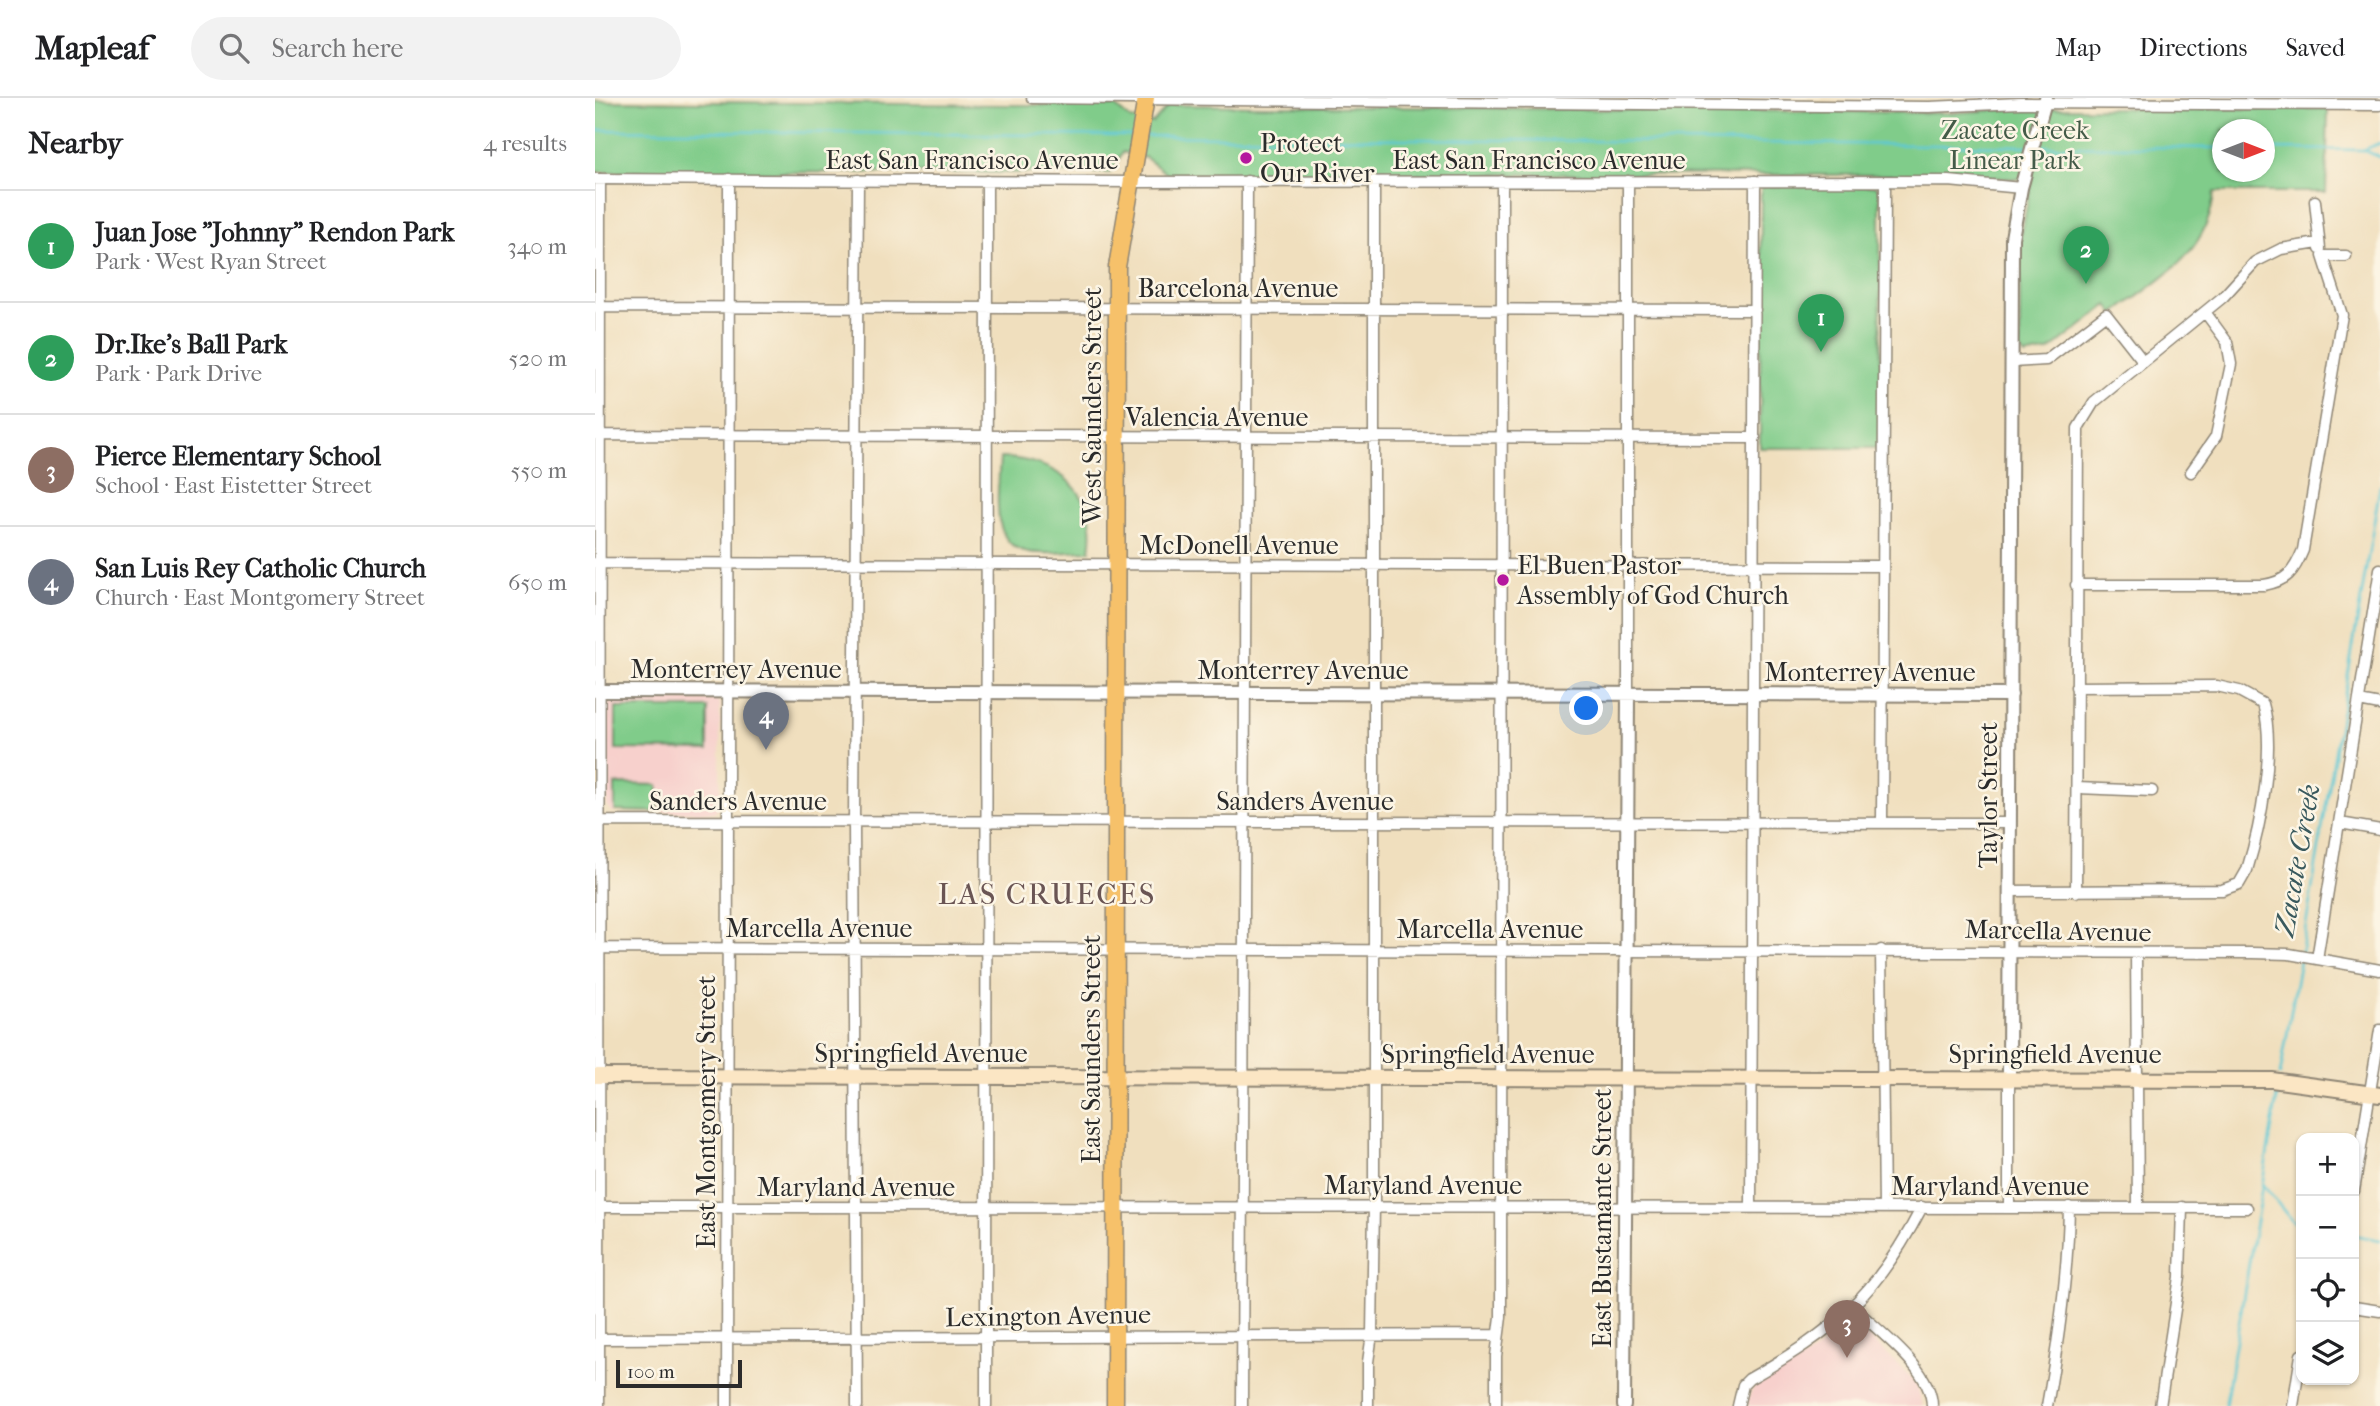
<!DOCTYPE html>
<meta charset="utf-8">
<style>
:root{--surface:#fff;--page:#f2f2f2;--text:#202124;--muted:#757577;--line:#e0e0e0;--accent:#0b8043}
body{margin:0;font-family:"IM FELL French Canon",serif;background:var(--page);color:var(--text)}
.controls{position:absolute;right:21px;bottom:21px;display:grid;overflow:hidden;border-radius:14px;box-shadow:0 2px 5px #0004}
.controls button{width:63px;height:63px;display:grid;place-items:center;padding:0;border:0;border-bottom:2px solid var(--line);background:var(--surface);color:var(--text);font:35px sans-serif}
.compass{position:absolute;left:1617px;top:21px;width:63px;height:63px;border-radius:50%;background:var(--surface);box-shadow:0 2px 5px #0004;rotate:90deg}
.scale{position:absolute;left:21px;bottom:18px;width:126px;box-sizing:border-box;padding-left:7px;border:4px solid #2b2b2b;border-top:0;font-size:19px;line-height:24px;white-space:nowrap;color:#2b2b2b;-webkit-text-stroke:5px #fcf5e5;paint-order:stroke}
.you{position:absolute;left:992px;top:611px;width:24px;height:24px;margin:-18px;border:5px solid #fff;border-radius:50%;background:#1a73e8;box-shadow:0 0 0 10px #1a73e833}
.badge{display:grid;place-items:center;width:46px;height:46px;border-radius:50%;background:var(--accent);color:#fff;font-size:23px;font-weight:700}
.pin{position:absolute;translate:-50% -58px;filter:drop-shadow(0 2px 4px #0008)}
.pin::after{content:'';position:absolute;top:37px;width:24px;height:21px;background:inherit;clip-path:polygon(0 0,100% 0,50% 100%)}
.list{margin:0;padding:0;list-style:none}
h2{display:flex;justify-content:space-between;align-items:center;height:91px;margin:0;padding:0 28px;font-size:30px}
h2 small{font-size:23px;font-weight:400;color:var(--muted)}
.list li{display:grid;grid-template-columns:46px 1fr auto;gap:21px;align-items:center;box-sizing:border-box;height:112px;padding:0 28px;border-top:2px solid var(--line)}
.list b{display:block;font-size:26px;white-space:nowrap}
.list p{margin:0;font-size:23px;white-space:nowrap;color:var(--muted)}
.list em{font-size:23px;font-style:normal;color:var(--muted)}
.icon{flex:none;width:38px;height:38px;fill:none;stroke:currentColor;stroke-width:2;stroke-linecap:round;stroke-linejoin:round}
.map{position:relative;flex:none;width:1785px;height:1308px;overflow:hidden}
header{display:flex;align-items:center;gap:42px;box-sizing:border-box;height:98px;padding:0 35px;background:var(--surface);border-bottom:2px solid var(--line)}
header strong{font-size:33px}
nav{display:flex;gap:38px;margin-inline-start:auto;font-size:24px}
.search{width:490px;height:63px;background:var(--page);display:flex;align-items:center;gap:18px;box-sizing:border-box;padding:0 24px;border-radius:38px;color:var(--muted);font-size:26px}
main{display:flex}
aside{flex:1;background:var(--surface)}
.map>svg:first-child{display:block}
.built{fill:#f7d0cc}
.green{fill:#80cc8a;stroke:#567c5a;stroke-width:2;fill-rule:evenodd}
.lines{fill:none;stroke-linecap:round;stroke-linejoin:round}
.stream{stroke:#5cc8d5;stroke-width:2.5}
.minor-casing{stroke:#8e8574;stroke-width:13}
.tertiary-casing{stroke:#8e8574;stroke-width:16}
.secondary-casing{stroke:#8e8574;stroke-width:18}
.primary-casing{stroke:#8e8574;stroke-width:19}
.minor{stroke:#fff;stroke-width:10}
.tertiary{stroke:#fff;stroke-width:12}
.secondary{stroke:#fbe6c4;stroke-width:14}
.primary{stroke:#f6c16b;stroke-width:16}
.poi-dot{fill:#b5179e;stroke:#fcf5e5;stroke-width:2.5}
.labels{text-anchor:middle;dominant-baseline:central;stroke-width:5;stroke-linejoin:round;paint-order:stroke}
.park-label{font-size:26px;fill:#445b48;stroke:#fcf5e5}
.poi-label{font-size:26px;fill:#2b2b2b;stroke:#fcf5e5;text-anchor:start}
.street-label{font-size:26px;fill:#2b2b2b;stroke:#fcf5e5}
.water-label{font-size:28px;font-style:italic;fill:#3a5a5e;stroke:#fcf5e5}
.quarter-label{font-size:30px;letter-spacing:2px;fill:#6a5554;stroke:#fcf5e5}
</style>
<header>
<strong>Mapleaf</strong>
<div class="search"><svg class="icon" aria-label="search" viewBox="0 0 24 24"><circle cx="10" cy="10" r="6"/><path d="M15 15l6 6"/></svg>Search here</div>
<nav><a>Map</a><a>Directions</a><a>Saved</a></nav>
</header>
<main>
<aside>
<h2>Nearby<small>4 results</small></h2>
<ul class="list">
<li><span class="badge" style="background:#2e9e5b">1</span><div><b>Juan Jose &quot;Johnny&quot; Rendon Park</b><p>Park · West Ryan Street</p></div><em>340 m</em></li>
<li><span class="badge" style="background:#2e9e5b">2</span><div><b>Dr.Ike's Ball Park</b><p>Park · Park Drive</p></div><em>520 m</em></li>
<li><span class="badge" style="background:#8d6e63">3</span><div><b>Pierce Elementary School</b><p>School · East Eistetter Street</p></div><em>550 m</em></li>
<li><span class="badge" style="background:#6b7280">4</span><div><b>San Luis Rey Catholic Church</b><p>Church · East Montgomery Street</p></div><em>650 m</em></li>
</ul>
</aside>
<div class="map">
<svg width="1785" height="1308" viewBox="0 0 1785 1308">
<rect width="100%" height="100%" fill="#fcf5e5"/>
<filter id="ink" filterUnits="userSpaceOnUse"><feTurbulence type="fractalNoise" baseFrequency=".0143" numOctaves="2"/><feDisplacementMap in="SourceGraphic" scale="14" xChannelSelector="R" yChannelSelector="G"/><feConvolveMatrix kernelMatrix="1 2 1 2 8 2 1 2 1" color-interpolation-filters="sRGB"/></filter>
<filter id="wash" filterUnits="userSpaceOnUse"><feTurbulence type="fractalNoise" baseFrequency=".00686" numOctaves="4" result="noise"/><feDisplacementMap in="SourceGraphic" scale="28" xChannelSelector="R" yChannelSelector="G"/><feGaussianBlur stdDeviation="1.57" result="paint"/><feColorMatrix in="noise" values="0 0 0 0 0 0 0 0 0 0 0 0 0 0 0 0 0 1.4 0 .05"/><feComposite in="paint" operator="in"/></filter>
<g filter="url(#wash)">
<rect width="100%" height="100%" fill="#f0dfbe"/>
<path class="built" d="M19,601L121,602L125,605V708L119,714H17L12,708V607Z
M1257,1223L1321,1284L1328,1308H1153V1300L1159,1289L1217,1255Z"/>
<path class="green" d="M0,3L520,8L535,21L558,25L574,7L1357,15L1428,10L1733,11L1731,94H1619C1614,156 1564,181 1519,216L1513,207L1454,253L1430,258L1425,252V143L1437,82L1361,77L572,76L551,60L528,54L515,75L0,74ZM1628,32H1670V74H1628Z
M1170,88H1280L1285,91L1286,350H1165L1166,91Z
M405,360C460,360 505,393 495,453C477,453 445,458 429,453C393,443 404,388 405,360Z
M21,610H113V652L21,651Z
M20,686L63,687V714L20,713Z"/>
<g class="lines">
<path class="stream" d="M0,32L539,38
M549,38L1432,48
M1442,48L1628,50
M1670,51L1768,52L1785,59
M1768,52L1785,45
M1706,856L1785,388
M1685,977L1705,862
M1667,1086L1697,1123L1706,1126
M1759,1137L1785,1142
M1630,1308L1684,987"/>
</g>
</g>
<g filter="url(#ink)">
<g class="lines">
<g class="minor-casing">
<path id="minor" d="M437,0L1334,9L1425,5L1785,7
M0,81L535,84L1354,83L1426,90
M1720,103L1725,151
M0,209L1160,212
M1417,264L1451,262L1511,216L1548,263
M1,337L1160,340
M1596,374L1621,338L1636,266L1632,244L1610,214
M0,465L1288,468
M1481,487H1669C1692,483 1699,474 1708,452L1747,217L1728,158H1751
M1033,596V83
M1764,603L1785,607
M1482,690L1557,693
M5,723L1415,725
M1287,724L1290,84
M1745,725L1785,732
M1415,793L1627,792L1644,786L1652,772C1666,727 1681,650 1668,606L1644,593L1622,588L1481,589
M1481,794L1483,330L1499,304L1628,199L1660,164L1686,151L1723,145
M5,850L1657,855L1694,856L1785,872
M1286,852L1289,1109
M1541,855L1543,1109
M1722,861L1785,471
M1414,980V1109
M1759,1093L1785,932
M4,1109L1652,1110
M1156,1109L1160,83
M1258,1209C1284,1234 1337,1271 1337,1308
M1759,1209L1785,1213
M4,1241L903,1237
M4,1308L5,81
M132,1308L134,81
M262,1308L259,724L263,82
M391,1308L392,83
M647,1308L652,83
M773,1308V1264L777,1236L779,1107V83
M901,1308V1258L906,1219L907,83
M1143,1308L1148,1287L1154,1281C1239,1233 1282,1197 1327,1109
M1452,1308C1464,1241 1473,1177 1474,1109
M1565,1308L1585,1179L1587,1109
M1698,1308L1706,1257"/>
</g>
<g class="tertiary-casing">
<path id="tertiary" d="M0,593L1416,597
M1414,980L1417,140L1426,90L1451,0
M1029,1308L1033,596"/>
</g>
<g class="secondary-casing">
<path id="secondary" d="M0,978L1677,982L1785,997"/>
</g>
<g class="primary-casing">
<path id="primary" d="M520,1308L522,169L551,0"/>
</g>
<use href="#minor" class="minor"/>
<use href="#tertiary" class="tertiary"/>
<use href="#secondary" class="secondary"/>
<use href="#primary" class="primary"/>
</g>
</g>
<g class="poi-dot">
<circle cx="651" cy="60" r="7"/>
<circle cx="908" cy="482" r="7"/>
</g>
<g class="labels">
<g class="park-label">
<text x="1420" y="32">Zacate Creek<tspan x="1420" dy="30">Linear Park</tspan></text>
</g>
<g class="poi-label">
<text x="665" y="45">Protect<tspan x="665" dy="30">Our River</tspan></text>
<text x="922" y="467">El Buen Pastor<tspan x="922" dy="30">Assembly of God Church</tspan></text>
</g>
<g class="street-label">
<text x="377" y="62">East San Francisco Avenue</text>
<text x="944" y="62">East San Francisco Avenue</text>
<text x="643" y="190">Barcelona Avenue</text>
<text transform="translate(497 308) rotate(-90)">West Saunders Street</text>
<text x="622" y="319">Valencia Avenue</text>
<text x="644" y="447">McDonell Avenue</text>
<text x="141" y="571">Monterrey Avenue</text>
<text x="708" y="572">Monterrey Avenue</text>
<text x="1275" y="574">Monterrey Avenue</text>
<text transform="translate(1393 697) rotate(-90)">Taylor Street</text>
<text x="143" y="703">Sanders Avenue</text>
<text x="710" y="703">Sanders Avenue</text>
<text x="224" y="830">Marcella Avenue</text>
<text x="895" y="831">Marcella Avenue</text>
<text transform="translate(1463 833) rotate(1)">Marcella Avenue</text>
<text transform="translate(496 951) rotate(-90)">East Saunders Street</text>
<text x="326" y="955">Springfield Avenue</text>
<text x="893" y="956">Springfield Avenue</text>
<text x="1460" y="956">Springfield Avenue</text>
<text transform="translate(111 1014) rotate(-90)">East Montgomery Street</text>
<text x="828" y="1087">Maryland Avenue</text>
<text x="1395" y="1088">Maryland Avenue</text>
<text x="261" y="1089">Maryland Avenue</text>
<text transform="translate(1007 1120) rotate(-90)">East Bustamante Street</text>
<text transform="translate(453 1218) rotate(-1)">Lexington Avenue</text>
</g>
<g class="water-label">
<text transform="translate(1702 762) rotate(-80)">Zacate Creek</text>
</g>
<g class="quarter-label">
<text x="452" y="796">LAS CRUECES</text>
</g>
</g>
</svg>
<div class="controls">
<button>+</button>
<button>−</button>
<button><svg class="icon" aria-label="locate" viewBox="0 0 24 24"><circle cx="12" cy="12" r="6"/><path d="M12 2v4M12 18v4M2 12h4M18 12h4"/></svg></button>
<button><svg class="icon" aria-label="layers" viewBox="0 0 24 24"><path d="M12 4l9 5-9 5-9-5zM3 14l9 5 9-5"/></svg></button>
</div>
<svg class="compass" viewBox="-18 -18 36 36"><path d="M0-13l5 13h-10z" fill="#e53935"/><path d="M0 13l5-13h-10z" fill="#757577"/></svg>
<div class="scale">100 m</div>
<div class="you"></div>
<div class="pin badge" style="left:1226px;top:254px;background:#2e9e5b">1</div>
<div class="pin badge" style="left:1491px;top:186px;background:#2e9e5b">2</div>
<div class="pin badge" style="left:1252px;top:1260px;background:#8d6e63">3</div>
<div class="pin badge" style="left:171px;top:652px;background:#6b7280">4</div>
</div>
</main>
